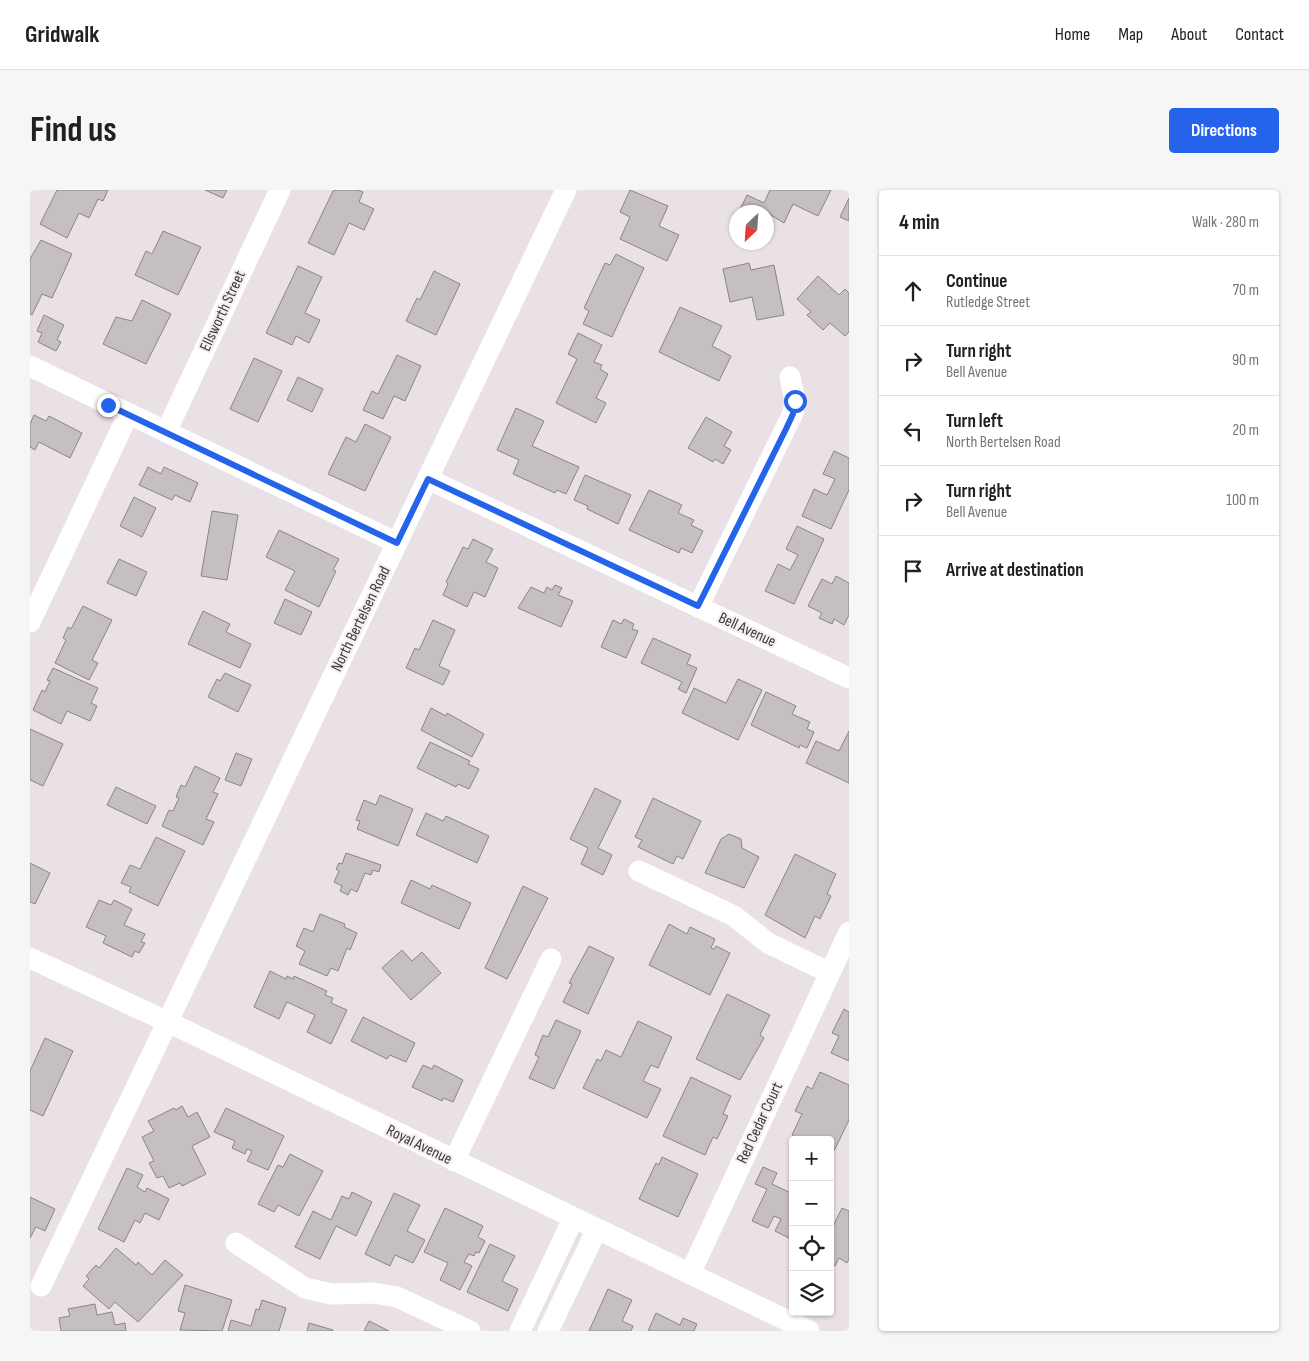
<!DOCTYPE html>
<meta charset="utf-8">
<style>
:root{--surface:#fff;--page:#f6f6f6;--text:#202124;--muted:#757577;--line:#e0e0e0;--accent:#2563eb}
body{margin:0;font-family:"Sofia Sans Condensed",sans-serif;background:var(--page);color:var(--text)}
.controls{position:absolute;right:15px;bottom:15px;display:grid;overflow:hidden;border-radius:5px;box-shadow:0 1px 4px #0004}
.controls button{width:45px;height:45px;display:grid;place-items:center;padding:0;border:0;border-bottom:1px solid var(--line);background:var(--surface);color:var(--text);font:25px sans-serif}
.compass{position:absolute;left:699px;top:15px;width:45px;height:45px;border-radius:50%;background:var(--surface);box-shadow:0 1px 4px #0004;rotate:205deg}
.stop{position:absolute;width:15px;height:15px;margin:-11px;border:4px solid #2563eb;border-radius:50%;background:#fff}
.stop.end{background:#2563eb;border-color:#fff;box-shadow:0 1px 5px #0008}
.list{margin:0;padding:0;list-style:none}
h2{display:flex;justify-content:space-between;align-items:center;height:65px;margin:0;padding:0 20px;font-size:21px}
h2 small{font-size:16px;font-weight:400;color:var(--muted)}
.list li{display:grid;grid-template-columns:32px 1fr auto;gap:15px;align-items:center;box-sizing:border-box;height:70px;padding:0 20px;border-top:1px solid var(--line)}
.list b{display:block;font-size:19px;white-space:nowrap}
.list p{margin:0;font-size:16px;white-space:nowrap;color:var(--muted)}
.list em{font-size:16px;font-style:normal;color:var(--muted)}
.icon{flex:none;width:28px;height:28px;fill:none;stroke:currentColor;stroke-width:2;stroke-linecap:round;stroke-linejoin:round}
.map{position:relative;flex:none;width:819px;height:1141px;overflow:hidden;border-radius:5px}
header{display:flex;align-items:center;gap:30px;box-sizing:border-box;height:70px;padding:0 25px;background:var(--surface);border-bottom:1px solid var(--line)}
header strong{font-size:24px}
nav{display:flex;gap:28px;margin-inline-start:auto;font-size:18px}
.intro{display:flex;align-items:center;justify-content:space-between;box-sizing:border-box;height:120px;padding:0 30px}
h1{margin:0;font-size:35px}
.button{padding:12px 22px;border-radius:5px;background:var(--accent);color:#fff;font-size:18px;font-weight:700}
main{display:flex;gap:30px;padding:0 30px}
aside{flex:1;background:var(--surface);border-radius:5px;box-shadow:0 1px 4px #0004}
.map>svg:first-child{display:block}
.building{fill:#c5bec2;stroke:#8b8488}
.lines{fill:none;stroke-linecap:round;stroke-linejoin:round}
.minor{stroke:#fff;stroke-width:21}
.route{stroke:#2563eb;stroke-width:6}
.labels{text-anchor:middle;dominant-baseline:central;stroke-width:4.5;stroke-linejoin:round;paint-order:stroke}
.street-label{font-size:16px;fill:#3c393b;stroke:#f6eef3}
</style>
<header>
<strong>Gridwalk</strong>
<nav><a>Home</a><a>Map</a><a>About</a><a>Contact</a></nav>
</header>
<div class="intro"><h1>Find us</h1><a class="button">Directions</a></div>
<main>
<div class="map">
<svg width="819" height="1141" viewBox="0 0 819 1141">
<rect width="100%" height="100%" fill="#e9e1e5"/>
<path class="building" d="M27,0H78L73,11L68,9L59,28L49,23L37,48L10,34Z
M175,0H197L193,8Z
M306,0H328L333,2L329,12L344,19L334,40L319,33L304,65L278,53L303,1Z
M600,0L638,16L629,36L649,45L637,71L590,49L600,27L590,22Z
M740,0H801L788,26L763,14L754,33L736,22H709L717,5L734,13Z
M819,8V31L810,27Z
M133,41L171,57L148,105L105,85L116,61L122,64Z
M11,50L42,64L22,108L12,104L2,125L0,124V69Z
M586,64L614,78L582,147L553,134L559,121L554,118L575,73L580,75Z
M719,73L721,80L744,75L754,125L727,130L722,107L700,112L693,79Z
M268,76L292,87L275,123L290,130L279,153L266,146L262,155L236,143Z
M404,81L430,94L406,145L376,131L387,108L390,110Z
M788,86L809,105L815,99L819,103V142L815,146L800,133L793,140L777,125L781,122L767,109Z
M112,110L141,124L116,174L73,154L86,127L102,131Z
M650,117L692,136L682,156L701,166L689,191L629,162Z
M14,125L34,135L27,150L31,152L26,161L8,152L12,143L7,141Z
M548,143L572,155L564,172L572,175L570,179L578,184L566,208L576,213L566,233L526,213L547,169L538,164Z
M367,165L391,176L375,211L364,206L353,229L333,220L342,201L348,204Z
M224,168L252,181L228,232L200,219Z
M268,187L293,199L282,222L257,210Z
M486,218L514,231L502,256L549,277L536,304L527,300L525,303L483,284L489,270L467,260Z
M4,225L16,231L19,226L52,243L40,268L9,252L5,260L0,257V234Z
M676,227L702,242L694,256L701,260L693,274L685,269L683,272L658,258Z
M335,234L361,247L335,301L298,284L316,247L326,252Z
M804,261L819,268V300L801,339L772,326L784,299L797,305L805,289L793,284Z
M118,277L131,284L134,277L168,293L160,312L145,305L142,310L109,295Z
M555,285L601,305L588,334L557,319L558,316L544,310Z
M619,300L652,315L648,323L664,330L661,335L673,341L662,363L651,358L649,363L599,340Z
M104,307L126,318L112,347L90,336Z
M182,321L208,325L197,390L171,386Z
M767,336L794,349L764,414L735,401L748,374L760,380L768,365L756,359Z
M249,340L309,369L303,380L306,381L289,417L255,400L265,381L236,367Z
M443,349L463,359L456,372L468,378L455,407L444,402L437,417L413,405L418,394L416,392L433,357L438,359Z
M89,369L117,382L106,406L77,393Z
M806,386L819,393V425L814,435L804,429L802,434L789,428L792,423L778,416L792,389L802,394Z
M525,395L532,398L528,405L543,411L531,437L488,418L501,397L514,403L517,397L522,400Z
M255,409L282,422L271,445L244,433Z
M53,416L82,430L62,470L68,473L59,490L25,473L36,450L33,448L38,437L41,439Z
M173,421L200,434L196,442L221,454L210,478L158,454Z
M594,429L604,434L602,439L608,441L596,468L571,457L583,430L591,434Z
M403,430L425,440L409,476L420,481L413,495L376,478L385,458L389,460Z
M623,448L661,465L657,474L667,478L656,503L648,499L652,492L611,473Z
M23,478L68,498L61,513L67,516L60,531L37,521L31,534L3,520L12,500L15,502L20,491L17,490Z
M195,483L221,495L208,522L178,507L187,489L190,491Z
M708,489L732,500L708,550L652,523L664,498L696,513Z
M736,502L766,516L762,524L780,532L777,539L784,542L777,558L770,555L769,558L721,535Z
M401,518L416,526L417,523L454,544L442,567L391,540Z
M0,539L33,554L13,596L0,590Z
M819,541V593L776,573L786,551L809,561Z
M400,552L440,571L438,574L449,579L439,599L428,594L426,597L387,578Z
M206,563L222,569L211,596L195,590Z
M165,576L190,588L183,602L188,604L176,629L184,632L173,655L132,636L139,620L143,621L149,608L146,607L151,595L155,597Z
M86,597L126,616L117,634L77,615Z
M565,598L591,611L568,658L582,665L573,685L551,674L558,658L540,649Z
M350,605L383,619L368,656L327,639L330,631L326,630L334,610L346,615Z
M623,608L671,631L653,669L647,666L643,674L608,657L612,650L605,647Z
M396,623L413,631L416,626L459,646L447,673L386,645Z
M699,644L711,649L712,658L729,667L714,698L675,683L691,649Z
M126,647L155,661L128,716L99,702L101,697L91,693L100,675L110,679Z
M316,663L351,675L349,682L343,680L341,685L335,683L327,702L321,699L318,705L310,701L312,696L304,692L309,681L306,679L309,673L312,674Z
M765,664L806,684L797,704L801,706L790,729L785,726L775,748L735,725Z
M0,673L20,683L5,714L0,712Z
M381,690L400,699L402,695L441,713L429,739L371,713Z
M493,696L518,708L477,789L455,778Z
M69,710L81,715L84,710L102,719L94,735L115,744L111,752L115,753L109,763L105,761L102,767L73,753L76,746L56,737Z
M290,724L315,734L314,737L327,743L320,760L317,758L308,781L301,778L297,786L269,774L275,761L266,756L274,738L283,742Z
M639,734L657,744L660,737L685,749L681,758L684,759L686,756L700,763L680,805L619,775Z
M559,756L584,768L558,824L533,812L542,794L539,793Z
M372,760L382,771L392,762L411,783L381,810L352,778Z
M240,781L256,789L257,786L263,789L264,786L297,801L295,805L303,808L301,813L317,820L301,854L277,842L285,825L257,812L249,829L224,817Z
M697,804L740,825L730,845L734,848L710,890L666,869Z
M814,819L819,822V871L801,863L809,846L802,843Z
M333,827L385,853L376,872L360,865L357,869L321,851Z
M526,830L551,841L524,899L499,888L509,867L505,865L513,845L518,847Z
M608,831L642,847L628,878L621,875L613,891L631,899L617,928L553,898L567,869L571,871L576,860L591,867Z
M15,848L43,861L13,926L0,920V881Z
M393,875L402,879L404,875L433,890L423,912L413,908L412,911L382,897Z
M790,882L819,895V930L804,961L800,960V950H780L774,947L772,950L762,945L772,924L765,921L777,896L782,899Z
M661,887L701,906L693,924L698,926L687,949L683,947L675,965L633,946Z
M152,916L158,927L167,922L180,947L162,956L176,984L152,996L150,993L139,998L133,986L127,988L119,973L124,971L112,947L124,941L118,931L144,918L146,920Z
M196,918L254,946L238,980L217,971L222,961L217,959L215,964L202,958L205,951L184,942Z
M260,964L293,981L269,1026L248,1015L244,1022L228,1014L248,975L253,977Z
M632,967L668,984L648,1027L609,1009L626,973L629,975Z
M733,977L747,983L742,994L763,1004L761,1049L745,1041L751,1029L744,1026L738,1038L722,1031L737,999L725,994Z
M97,978L113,985L107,997L115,1002L117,998L139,1009L129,1030L115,1023L110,1033L105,1030L94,1052L68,1039Z
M322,1002L342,1012L326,1046L306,1036L290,1069L265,1057L283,1021L301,1030L312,1006L319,1009Z
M364,1003L390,1015L377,1041L395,1050L383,1073L365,1065L360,1076L335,1064Z
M0,1007L25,1019L15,1041L6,1037L0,1048Z
M415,1018L453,1036L448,1047L455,1051L449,1063L446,1062L444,1066L439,1064L434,1072L442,1076L430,1100L410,1090L418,1073L394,1062Z
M812,1018L819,1021V1069L817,1073L809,1068L805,1076L800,1073V1042Z
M460,1054L485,1066L472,1091L488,1099L478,1121L437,1102Z
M86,1058L106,1075L108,1072L122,1085L135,1070L153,1085L108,1132L85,1112L79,1119L53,1096L59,1089L56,1086L66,1075L69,1078Z
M155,1095L202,1110L192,1141L150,1140L155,1123L148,1121Z
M578,1099L602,1110L592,1131L603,1136L601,1141H559Z
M232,1110L256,1118L249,1141H198L201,1130L221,1136L226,1119L229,1120Z
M65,1114L67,1125L82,1122L85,1135L95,1133L96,1141H31L29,1128L40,1126L38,1119Z
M626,1123L650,1135L653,1128L667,1134L664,1141H618Z
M339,1131L359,1141H334Z
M279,1133L303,1140V1141H277Z"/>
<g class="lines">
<path class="minor" d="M0,176L367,353
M136,242L250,0
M398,289L819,488
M668,417L763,223L765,211L760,187
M0,432L98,225
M609,681L704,726L738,753L800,783
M0,768L138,832L779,1141
M424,971L521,769
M206,1053L275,1098L301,1104L343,1103L367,1107L440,1141
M660,1084L819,742
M11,1096L536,0
M490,1141L543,1029
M518,1141L567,1039"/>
</g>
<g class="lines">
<path class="route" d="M78,215L367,353L398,289L668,416L756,239L763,224L765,211"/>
</g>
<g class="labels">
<g class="street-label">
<text transform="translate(193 121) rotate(-65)">Ellsworth Street</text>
<text transform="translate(331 429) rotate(-64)">North Bertelsen Road</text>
<text transform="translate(717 440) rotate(25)">Bell Avenue</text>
<text transform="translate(730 933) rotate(-65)">Red Cedar Court</text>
<text transform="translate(389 955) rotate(26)">Royal Avenue</text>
</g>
</g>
</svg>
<div class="controls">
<button>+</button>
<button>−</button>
<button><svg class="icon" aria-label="locate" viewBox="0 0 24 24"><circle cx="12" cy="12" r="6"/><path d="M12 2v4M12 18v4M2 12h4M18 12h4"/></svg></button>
<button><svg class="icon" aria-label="layers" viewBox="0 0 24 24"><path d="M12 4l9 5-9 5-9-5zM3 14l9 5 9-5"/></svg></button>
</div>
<svg class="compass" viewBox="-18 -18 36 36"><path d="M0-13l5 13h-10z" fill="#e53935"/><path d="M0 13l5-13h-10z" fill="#757577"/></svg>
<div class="stop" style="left:765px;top:211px"></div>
<div class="stop end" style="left:78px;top:215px"></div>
</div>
<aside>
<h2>4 min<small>Walk · 280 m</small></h2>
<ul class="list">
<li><svg class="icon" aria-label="ahead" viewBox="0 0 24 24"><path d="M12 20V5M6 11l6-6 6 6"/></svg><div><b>Continue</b><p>Rutledge Street</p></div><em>70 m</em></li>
<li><svg class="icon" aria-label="right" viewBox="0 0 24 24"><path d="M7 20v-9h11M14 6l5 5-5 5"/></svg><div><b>Turn right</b><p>Bell Avenue</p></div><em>90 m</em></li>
<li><svg class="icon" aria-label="left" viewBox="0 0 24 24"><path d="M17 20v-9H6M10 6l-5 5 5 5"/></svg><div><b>Turn left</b><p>North Bertelsen Road</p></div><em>20 m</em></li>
<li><svg class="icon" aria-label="right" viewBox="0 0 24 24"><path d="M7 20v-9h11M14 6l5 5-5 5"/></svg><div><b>Turn right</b><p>Bell Avenue</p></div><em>100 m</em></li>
<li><svg class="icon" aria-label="arrive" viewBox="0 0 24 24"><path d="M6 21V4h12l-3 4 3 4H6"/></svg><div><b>Arrive at destination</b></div></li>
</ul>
</aside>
</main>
